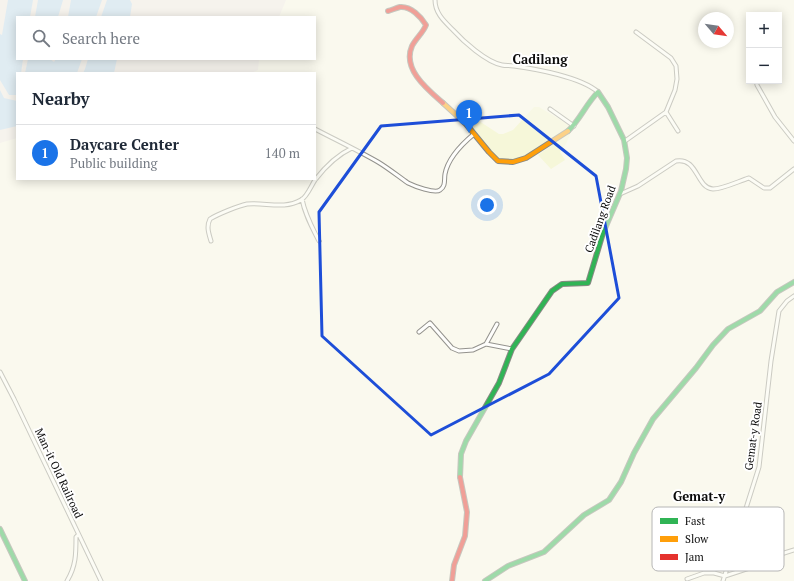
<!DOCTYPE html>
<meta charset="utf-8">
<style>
:root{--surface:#fff;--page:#f2f2f3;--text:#1f2937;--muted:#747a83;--line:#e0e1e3;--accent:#1a73e8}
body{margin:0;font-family:"PT Serif",serif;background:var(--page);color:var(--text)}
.controls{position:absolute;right:12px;top:12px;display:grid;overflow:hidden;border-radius:0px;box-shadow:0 2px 10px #0003}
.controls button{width:36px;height:36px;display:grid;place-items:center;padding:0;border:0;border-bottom:1px solid var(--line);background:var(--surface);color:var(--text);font:20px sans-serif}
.compass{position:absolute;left:698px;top:12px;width:36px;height:36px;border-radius:50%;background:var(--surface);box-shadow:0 2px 10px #0003;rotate:119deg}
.you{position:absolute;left:487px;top:205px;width:14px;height:14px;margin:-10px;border:3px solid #fff;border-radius:50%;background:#1a73e8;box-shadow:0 0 0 6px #1a73e833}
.badge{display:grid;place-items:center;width:26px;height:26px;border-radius:50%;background:var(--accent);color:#fff;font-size:13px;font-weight:700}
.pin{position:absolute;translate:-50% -33px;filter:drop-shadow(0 1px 2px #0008)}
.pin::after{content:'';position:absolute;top:21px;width:14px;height:12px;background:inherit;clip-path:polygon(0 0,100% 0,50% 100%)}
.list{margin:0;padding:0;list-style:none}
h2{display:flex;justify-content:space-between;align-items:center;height:52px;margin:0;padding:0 16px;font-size:17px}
h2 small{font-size:13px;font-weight:400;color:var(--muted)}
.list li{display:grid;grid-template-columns:26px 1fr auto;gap:12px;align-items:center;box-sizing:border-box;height:56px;padding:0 16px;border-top:1px solid var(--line)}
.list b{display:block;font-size:15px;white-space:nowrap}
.list p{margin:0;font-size:13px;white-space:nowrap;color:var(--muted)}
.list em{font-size:13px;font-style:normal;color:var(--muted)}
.icon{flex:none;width:22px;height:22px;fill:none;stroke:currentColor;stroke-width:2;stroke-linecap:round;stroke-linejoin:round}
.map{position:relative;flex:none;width:794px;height:581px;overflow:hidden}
.search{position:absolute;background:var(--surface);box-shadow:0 2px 10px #0003;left:16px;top:16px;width:300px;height:44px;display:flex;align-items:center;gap:10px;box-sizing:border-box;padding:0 14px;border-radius:0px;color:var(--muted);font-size:15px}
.panel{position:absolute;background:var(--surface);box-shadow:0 2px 10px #0003;left:16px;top:72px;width:300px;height:108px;border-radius:0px}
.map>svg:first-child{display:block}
.industrial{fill:#f2eaec}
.farmland{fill:#f6f7d9}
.water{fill:#c1dcf6}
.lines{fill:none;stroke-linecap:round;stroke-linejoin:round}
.street-casing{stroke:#93928d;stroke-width:5}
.fast-casing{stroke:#898984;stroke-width:6}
.slow-casing{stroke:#898984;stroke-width:6}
.jam-casing{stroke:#898984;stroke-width:6}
.street{stroke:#fefefc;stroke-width:3}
.fast{stroke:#30b455;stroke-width:4}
.slow{stroke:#ff9f0a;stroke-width:4}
.jam{stroke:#e5322d;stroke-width:4}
.marked{fill:none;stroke:#1d4ed8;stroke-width:3;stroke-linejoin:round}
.labels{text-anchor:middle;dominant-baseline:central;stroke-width:4;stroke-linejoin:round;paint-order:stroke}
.street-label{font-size:11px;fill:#0b0b0b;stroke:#fff}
.quarter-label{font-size:13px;font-weight:bold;fill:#0b0b0b;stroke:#fff}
.key{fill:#fff;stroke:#b6b6b6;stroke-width:1}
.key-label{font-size:11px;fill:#0b0b0b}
</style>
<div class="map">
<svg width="794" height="581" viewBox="0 0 794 581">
<rect width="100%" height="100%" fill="#faf9ee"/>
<path class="industrial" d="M0,0H286L279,17H17V59H259L258,70L251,73H17V138L0,143Z"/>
<path class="farmland" d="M534,107H539L571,126L566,132L531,155L517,160L502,161L495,156L458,112L459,108L499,134H503L513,130Z
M571,132L566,144L560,152L565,160L551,169L538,155Z"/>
<path class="water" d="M8,0H33L30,17H17V59H23L21,73H17V95H9L0,80V34L2,35Z
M38,0H63L58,17H35Z
M71,0H102L96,17H68Z
M107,0H130L132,4L130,17H101Z
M28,59H50L54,62L56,59H82L77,73H25Z
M88,59H117L114,73H83L85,69Z
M0,90L4,98L17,101V126L0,130Z"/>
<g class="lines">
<g class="street-casing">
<path id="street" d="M435,0C435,13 444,21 453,30C463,41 486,62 502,65C506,66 510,65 514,66C536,69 581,77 598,92
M756,81L757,85L775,117L794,141
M550,109L574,126
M666,112L678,131
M315,129C336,140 357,150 378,162C388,168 398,176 408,183C414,186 435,194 440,190C446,186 444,180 445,174C448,158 462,144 474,134
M625,141L666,112L675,90L677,79L676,66L671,58L636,32
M620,194L638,186L676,161C698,157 696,188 713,189C723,189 739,181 749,178L764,188H770L794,169
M302,199C305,215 312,227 319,241
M211,241C209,234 206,227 210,219C218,214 238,206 247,204C265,202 284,210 301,200C307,197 311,186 315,180C325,167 337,155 352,148
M419,332L430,323L452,348L459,351L473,350L486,344L512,349
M486,344L497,324
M0,372L14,399L101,581
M687,579L704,573H714L725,576L771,561L781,554L794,550
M67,581C76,566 76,554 76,537L78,535
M723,581L759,467L771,361L779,311L787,301L794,296"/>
</g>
<g class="fast-casing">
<path id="fast" d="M460,477L461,454L466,441L499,383L512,349L552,291L562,284L588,283L603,233L621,191L626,169L627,158L624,140L608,107L598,92C586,104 580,120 568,131
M0,529L25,581
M485,581L508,566L544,552L584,515L609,500L621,482L634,453L653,419L696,368L713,345L728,329L760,311L777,292L794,282"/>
</g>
<g class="slow-casing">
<path id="slow" d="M443,103L466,124L489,152L498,161L513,162L526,158L568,131"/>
</g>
<g class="jam-casing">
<path id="jam" d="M388,11C392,10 396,8 400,7C411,6 421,17 426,25C423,33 416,38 412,46C402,69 427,89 443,103
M452,581L454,565L465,536L467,512L460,477"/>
</g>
<use href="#street" class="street"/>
<use href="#fast" class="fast"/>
<use href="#slow" class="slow"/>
<use href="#jam" class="jam"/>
</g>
<path d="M0 0H794V581H0ZM519,115L596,176L619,298L549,374L431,435L322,336L319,212L381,126Z" fill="#faf9ee" fill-opacity=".55" fill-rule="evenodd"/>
<path class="marked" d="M519,115L596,176L619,298L549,374L431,435L322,336L319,212L381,126Z"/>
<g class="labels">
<g class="street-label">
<text transform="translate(600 219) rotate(-70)">Cadilang Road</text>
<text transform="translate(753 436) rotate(-82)">Gemat-y Road</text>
<text transform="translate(59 473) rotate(65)">Man-it Old Railroad</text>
</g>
<g class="quarter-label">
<text x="540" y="59">Cadilang</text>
<text x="699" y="496">Gemat-y</text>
</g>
</g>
<rect x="652" y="507" width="132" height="64" rx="6" class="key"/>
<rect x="660" y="518" width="18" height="6" fill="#30b455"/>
<rect x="660" y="536" width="18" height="6" fill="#ff9f0a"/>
<rect x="660" y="554" width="18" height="6" fill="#e5322d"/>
<g class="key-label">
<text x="685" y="525">Fast</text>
<text x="685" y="543">Slow</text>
<text x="685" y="561">Jam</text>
</g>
</svg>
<div class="controls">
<button>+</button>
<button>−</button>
</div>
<svg class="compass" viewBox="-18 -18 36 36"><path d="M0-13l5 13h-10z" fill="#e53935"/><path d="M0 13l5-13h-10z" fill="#747a83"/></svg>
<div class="you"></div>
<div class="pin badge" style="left:469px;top:133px">1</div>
<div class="search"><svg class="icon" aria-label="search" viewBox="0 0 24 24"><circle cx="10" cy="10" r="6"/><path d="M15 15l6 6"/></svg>Search here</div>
<section class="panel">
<h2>Nearby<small></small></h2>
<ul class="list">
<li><span class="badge">1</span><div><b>Daycare Center</b><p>Public building</p></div><em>140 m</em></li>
</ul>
</section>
</div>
